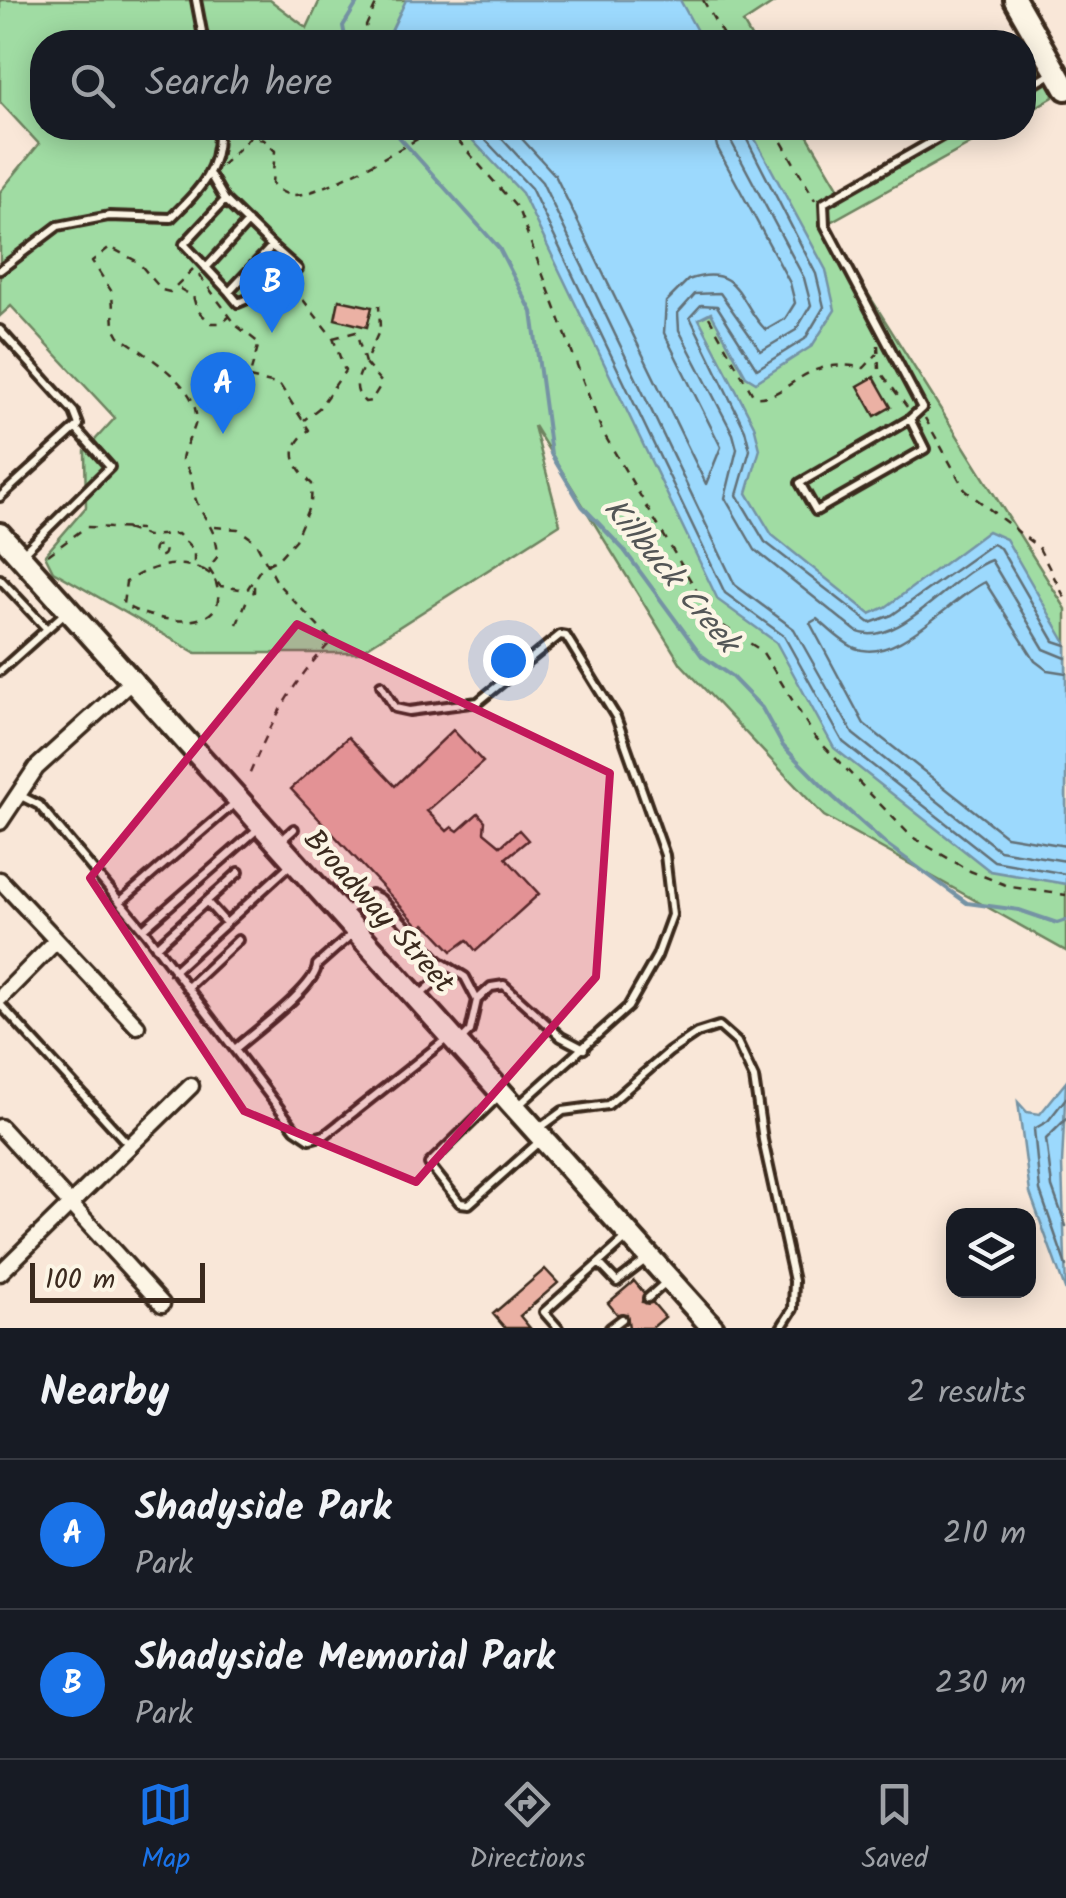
<!DOCTYPE html>
<style>
:root{--surface:#171b24;--page:#242831;--text:#f1f3f6;--muted:#9ea1a6;--line:#363941;--accent:#1a73e8}
body{margin:0;font-family:Kalam,sans-serif;background:var(--page);color:var(--text)}
.controls{position:absolute;right:30px;bottom:30px;display:grid;overflow:hidden;border-radius:20px;box-shadow:0 5px 25px #0003}
.controls button{width:90px;height:90px;display:grid;place-items:center;padding:0;border:0;border-bottom:2px solid var(--line);background:var(--surface);color:var(--text);font:50px sans-serif}
.scale{position:absolute;left:30px;bottom:25px;width:175px;box-sizing:border-box;padding-left:10px;border:5px solid #3b2a1e;border-top:0;font-size:28px;line-height:35px;white-space:nowrap;color:#3b2a1e;-webkit-text-stroke:8px #fcf5e5;paint-order:stroke}
.you{position:absolute;left:508px;top:660px;width:35px;height:35px;margin:-25px;border:8px solid #fff;border-radius:50%;background:#1a73e8;box-shadow:0 0 0 15px #1a73e833}
.badge{display:grid;place-items:center;width:65px;height:65px;border-radius:50%;background:var(--accent);color:#fff;font-size:32px;font-weight:700}
.pin{position:absolute;translate:-50% -82px;filter:drop-shadow(0 2px 5px #0008)}
.pin::after{content:'';position:absolute;top:52px;width:35px;height:30px;background:inherit;clip-path:polygon(0 0,100% 0,50% 100%)}
.list{margin:0;padding:0;list-style:none}
h2{display:flex;justify-content:space-between;align-items:center;height:130px;margin:0;padding:0 40px;font-size:42px}
h2 small{font-size:32px;font-weight:400;color:var(--muted)}
.list li{display:grid;grid-template-columns:65px 1fr auto;gap:30px;align-items:center;box-sizing:border-box;height:150px;padding:0 40px;border-top:2px solid var(--line)}
.list b{display:block;font-size:38px;white-space:nowrap}
.list p{margin:0;font-size:32px;white-space:nowrap;color:var(--muted)}
.list em{font-size:32px;font-style:normal;color:var(--muted)}
.icon{flex:none;width:55px;height:55px;fill:none;stroke:currentColor;stroke-width:2;stroke-linecap:round;stroke-linejoin:round}
.map{position:relative;flex:none;width:1066px;height:1328px;overflow:hidden}
.search{position:absolute;background:var(--surface);box-shadow:0 5px 25px #0003;left:30px;right:30px;top:30px;height:110px;display:flex;align-items:center;gap:25px;box-sizing:border-box;padding:0 35px;border-radius:40px;color:var(--muted);font-size:38px}
.sheet{height:430px;background:var(--surface)}
nav{display:flex;justify-content:space-around;align-items:center;box-sizing:border-box;height:140px;border-top:2px solid var(--line);background:var(--surface);font-size:28px;color:var(--muted)}
nav a{display:grid;justify-items:center;gap:5px}
nav .on{color:var(--accent)}
.map>svg:first-child{display:block}
.green{fill:#a0dca3;stroke:#6e8360;stroke-width:2.5}
.water{fill:#9cd9fd;stroke:#7593a4;stroke-width:2.5}
.lines{fill:none;stroke-linecap:round;stroke-linejoin:round}
.shore{stroke:#627077;stroke-width:2.5}
.stream{stroke:#7593a4;stroke-width:4}
.building{fill:#ebb1a4;stroke:#3b2a1e;stroke-width:2.5}
.lane-casing{stroke:#3b2a1e;stroke-width:14}
.street-casing{stroke:#3b2a1e;stroke-width:21}
.secondary-casing{stroke:#3b2a1e;stroke-width:28}
.path{stroke:#3b2a1e;stroke-width:2.5;stroke-dasharray:8 8;stroke-linecap:butt}
.lane{stroke:#fcf5e5;stroke-width:6}
.street{stroke:#fcf5e5;stroke-width:14}
.secondary{stroke:#fcf5e5;stroke-width:20}
.marked{fill:#c2185b;fill-opacity:0.2;stroke:#c2185b;stroke-width:8;stroke-linejoin:round}
.labels{text-anchor:middle;dominant-baseline:central;stroke-width:9;stroke-linejoin:round;paint-order:stroke}
.street-label{font-size:30px;fill:#3b2a1e;stroke:#fcf5e5}
.water-label{font-size:32px;font-style:italic;fill:#535656;stroke:#fcf5e5}
</style>
<div class="map">
<svg width="1066" height="1328" viewBox="0 0 1066 1328">
<rect width="100%" height="100%" fill="#f9e7d8"/>
<filter id="ink" filterUnits="userSpaceOnUse"><feTurbulence type="fractalNoise" baseFrequency=".01" numOctaves="2"/><feDisplacementMap in="SourceGraphic" scale="20" xChannelSelector="R" yChannelSelector="G"/><feConvolveMatrix kernelMatrix="1 2 1 2 8 2 1 2 1" color-interpolation-filters="sRGB"/></filter>
<g filter="url(#ink)">
<path class="green" d="M0,0H270L307,28L320,0H778L743,23L754,42H42V128H803L841,192L942,128H999L825,225L1066,609V951L824,816L681,664L534,426L560,524L358,653H196L53,571L45,555L86,507L85,451L115,418L11,306L0,316V192L39,144L0,102Z
M1049,59L1053,97L1024,114V75Z"/>
<path class="water" d="M406,0H680L703,42H386Z
M461,128H749L826,270L835,310L812,346L756,382L746,376L711,313L699,319L754,425L760,449L747,493L772,535L870,614L886,607L988,531L1006,539L1066,643V884L990,871L834,748L776,642L718,600L522,193Z
M1066,1082L1062,1164L1066,1292L1030,1193L1018,1102L1027,1112L1040,1114Z"/>
<g class="lines">
<path class="shore" d="M474,128L531,188L725,593L784,636L843,742L994,861L1066,874
M492,128L542,182L735,585L794,629L853,734L999,850L1066,861
M512,128L555,175L706,484L721,447L664,333L666,302L688,280C742,261 739,306 766,330L785,319L795,303L790,283L717,147L713,128
M728,128L731,141L804,278L811,305L796,330L761,351L720,293L695,294L678,313L679,330L733,434L737,449L725,498L755,550L856,631C896,651 954,573 991,560L1044,649L1066,658
M741,128L816,274L824,307L805,339L757,369L717,306L701,305L690,317L745,430L750,450L737,495L765,542L870,623L892,615L992,544L1000,548L1054,641L1066,645
M1066,673L1047,670L1035,661L985,582C950,598 897,665 855,648C841,642 829,629 817,619L810,623L864,724L1006,836L1066,846
M1066,1098L1048,1121L1034,1129L1040,1191L1066,1266
M1066,1119L1046,1139L1052,1187L1066,1226"/>
<path class="stream" d="M346,42L343,26L359,0
M391,128L499,248L532,312L551,454L582,506L624,550L702,656L731,676L762,708L783,746L833,797L886,844L946,888L967,903L1019,910L1057,923L1066,920"/>
</g>
<path class="building" d="M339,300L372,307L367,327L335,319Z
M874,377L891,407L875,416L858,386Z
M453,730L483,762L427,811L447,831L452,827L458,831L478,813L485,821L484,832L501,846L519,830L528,840L506,858L539,894L476,951L467,940L452,951L434,932L425,924L420,927L291,789L348,737L395,786Z
M545,1269L558,1283L520,1316L530,1328H505L493,1314Z
M634,1281L644,1293L642,1302L653,1303L665,1317L652,1328H629L627,1314H617L608,1303Z"/>
<g class="lines">
<g class="lane-casing">
<path id="lane" d="M196,0L204,42
M1024,90L1053,73
M211,176L225,200L272,246L229,292L184,244L225,200
M206,268L248,222
M0,270L58,226L109,216L171,218C200,189 220,170 218,128
M229,292L238,303L281,285L298,269L272,246
M0,330L74,412L79,425L0,497
M910,419L925,449L816,511L800,483L910,419L922,408L825,225L824,203L956,128
M22,554L110,467L77,430
M0,579L47,629
M0,671L66,612
M381,685L395,708L409,711L478,702L560,635L566,636L616,717L665,855L672,915L657,956L628,1007L519,1105
M19,795L39,805L146,933L295,1129L310,1139L325,1135L449,1037
M282,840L294,829
M120,902L236,802
M207,902L226,923
M347,911L371,894L381,899L439,961L465,977L477,1000L470,1031L461,1040
M143,929L260,827
M156,947L239,872
M174,971L291,864
M187,988L238,940
M419,996L436,981L439,963
M477,1000L491,987L504,985L561,1037L584,1049
M0,1004L129,1145
M235,1049C253,1033 317,986 317,965L353,933
M500,1095L429,1164L460,1203L469,1204L541,1140
M537,1130L563,1111L608,1105L669,1052L697,1033L719,1026L737,1042L754,1078L763,1140L794,1281L793,1309L781,1328
M600,1264L617,1282L648,1258
M648,1298L666,1282
M558,1328L544,1312L628,1237
M610,1328L622,1319"/>
</g>
<g class="street-casing">
<path id="street" d="M0,822L36,768L134,679
M0,880L137,1026
M0,998L56,941
M0,1127L162,1304
M0,1273L191,1086"/>
</g>
<g class="secondary-casing">
<path id="secondary" d="M1015,0L1066,89
M0,534L713,1328"/>
</g>
<path class="path" d="M703,0L727,42
M373,42L366,26L378,0
M447,128L518,209L602,431L714,620L762,651L815,737L912,837L970,871L1011,887L1066,895
M774,128L815,200
M222,165L250,137L264,140L275,151L272,183C277,189 283,194 292,195C321,197 408,143 438,128
M193,269L170,292L162,290L138,262L110,247L92,261L112,292L114,327L119,336C143,353 193,382 196,414C198,430 183,444 182,460C195,475 190,489 198,505C208,524 217,533 218,556L210,566
M199,275L237,326L259,343L249,378L280,385L309,430C284,450 293,465 312,484L311,502L295,540L278,559L262,567L248,588L249,594L254,592V584
M293,287L333,338L345,371L319,408L304,420
M180,289L193,296L197,310L211,323H222L230,316
M709,317L754,397C789,401 801,354 864,368L877,354
M333,338L356,332L365,363C358,378 351,389 365,402L371,401L382,383L365,363L380,329L379,305
M878,345L879,370L907,407
M925,418L965,490L1039,548L1066,600
M215,527L238,529L255,541L278,584L332,641C291,682 270,725 248,778
M126,529L147,536L178,534L194,550V564
M153.5 551a5.5 5.5 0 1 1 11 0a5.5 5.5 0 1 1-11 0Z
M48,555L86,527L140,529
M204,570C176,559 150,566 126,582L123,604C150,622 236,638 215,580
M210,574L204,570L207,566L220,586L246,590
M237,624L249,595"/>
<use href="#lane" class="lane"/>
<use href="#street" class="street"/>
<use href="#secondary" class="secondary"/>
</g>
</g>
<path class="marked" d="M297,624L610,773L596,977L416,1182L244,1111L90,878Z"/>
<g class="labels">
<g class="street-label">
<text transform="translate(378 912) rotate(48)">Broadway Street</text>
</g>
<g class="water-label">
<text transform="translate(670 576) rotate(50)">Killbuck Creek</text>
</g>
</g>
</svg>
<div class="controls">
<button><svg class="icon" aria-label="layers" viewBox="0 0 24 24"><path d="M12 4l9 5-9 5-9-5zM3 14l9 5 9-5"/></svg></button>
</div>
<div class="scale">100 m</div>
<div class="you"></div>
<div class="pin badge" style="left:223px;top:434px">A</div>
<div class="pin badge" style="left:272px;top:333px">B</div>
<div class="search"><svg class="icon" aria-label="search" viewBox="0 0 24 24"><circle cx="10" cy="10" r="6"/><path d="M15 15l6 6"/></svg>Search here</div>
</div>
<section class="sheet">
<h2>Nearby<small>2 results</small></h2>
<ul class="list">
<li><span class="badge">A</span><div><b>Shadyside Park</b><p>Park</p></div><em>210 m</em></li>
<li><span class="badge">B</span><div><b>Shadyside Memorial Park</b><p>Park</p></div><em>230 m</em></li>
</ul>
</section>
<nav>
<a class="on"><svg class="icon" aria-label="map" viewBox="0 0 24 24"><path d="M3 6l6-2 6 2 6-2v14l-6 2-6-2-6 2zM9 4v14M15 6v14"/></svg>Map</a>
<a><svg class="icon" aria-label="directions" viewBox="0 0 24 24"><path d="M12 3l9 9-9 9-9-9zM9 14v-3h6M13 9l2 2-2 2"/></svg>Directions</a>
<a><svg class="icon" aria-label="saved" viewBox="0 0 24 24"><path d="M7 4h10v16l-5-4-5 4z"/></svg>Saved</a>
</nav>
